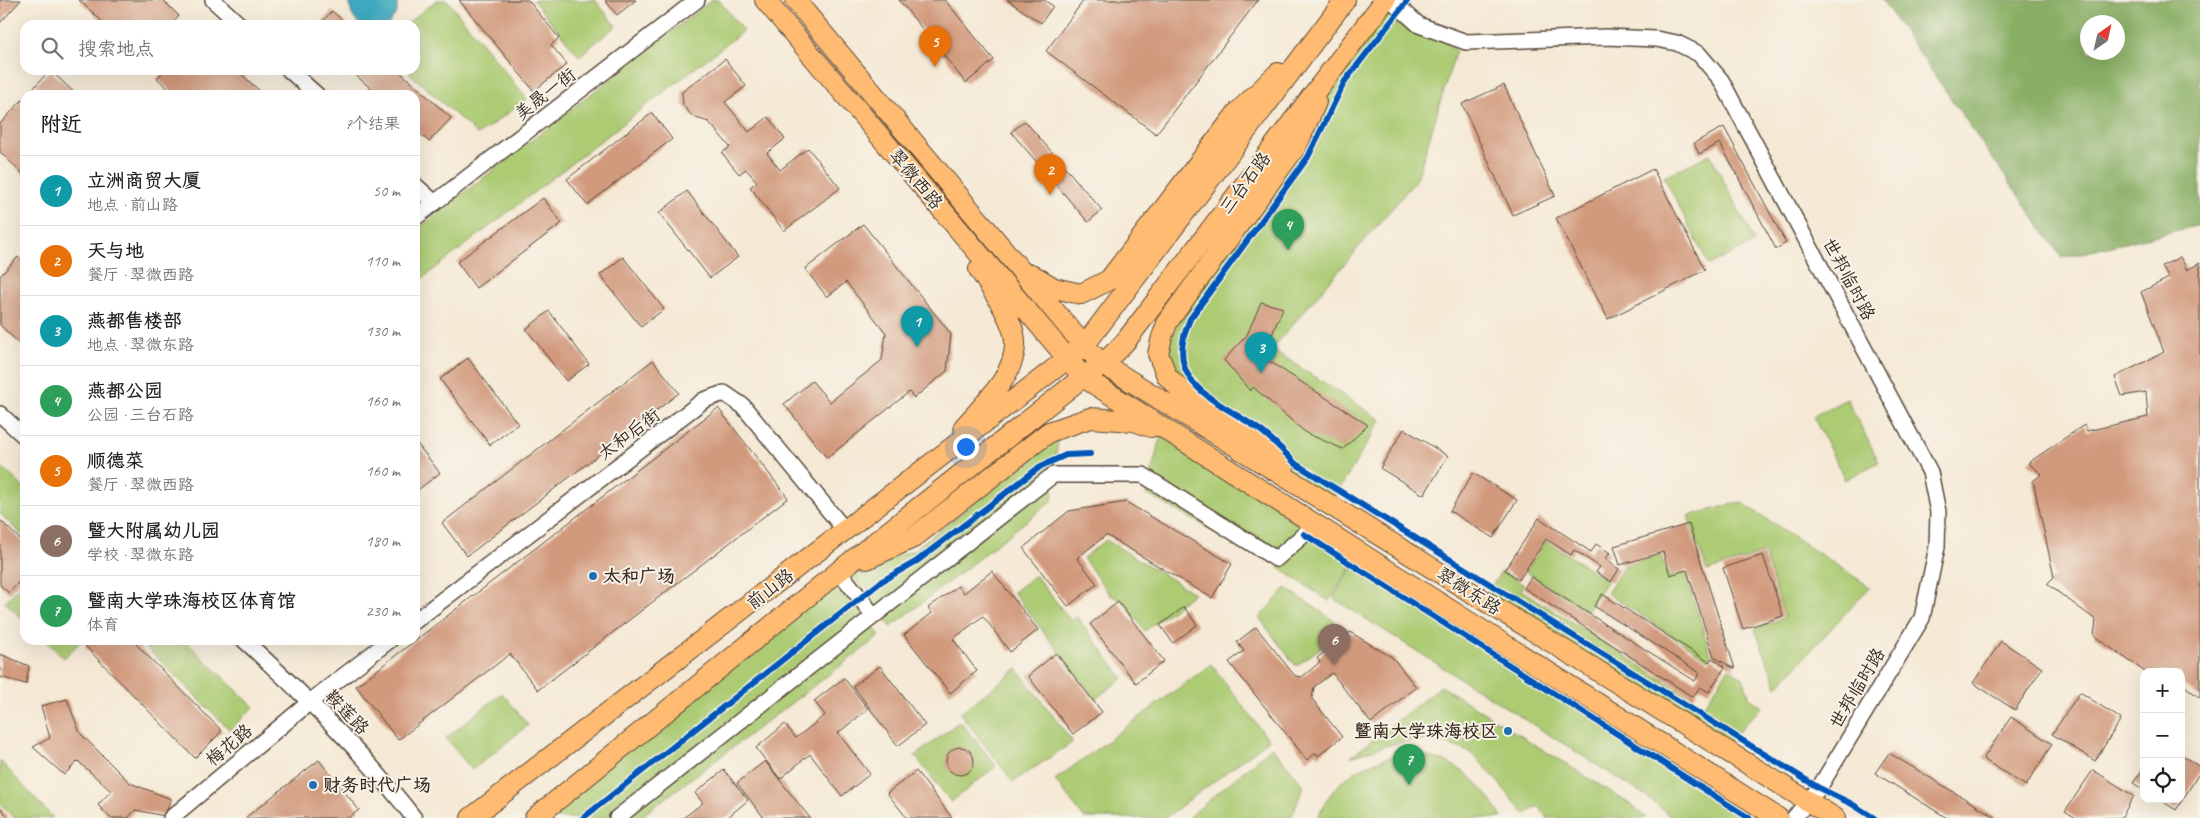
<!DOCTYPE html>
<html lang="zh">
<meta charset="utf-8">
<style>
:root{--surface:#fff;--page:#f2f2f2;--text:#202124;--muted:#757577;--line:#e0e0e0;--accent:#d93025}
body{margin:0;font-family:Caveat,"LXGW WenKai TC",sans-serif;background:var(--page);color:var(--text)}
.controls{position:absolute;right:15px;bottom:15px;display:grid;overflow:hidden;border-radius:10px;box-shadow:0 5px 20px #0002}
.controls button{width:45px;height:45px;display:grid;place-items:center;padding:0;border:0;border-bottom:1px solid var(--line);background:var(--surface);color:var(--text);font:25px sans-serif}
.compass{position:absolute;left:2080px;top:15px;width:45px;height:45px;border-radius:50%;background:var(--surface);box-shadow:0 5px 20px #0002;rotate:34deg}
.you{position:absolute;left:965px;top:446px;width:18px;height:18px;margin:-12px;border:4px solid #fff;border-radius:50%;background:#1a73e8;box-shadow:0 0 0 8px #1a73e833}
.badge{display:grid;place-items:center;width:32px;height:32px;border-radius:50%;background:var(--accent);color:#fff;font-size:16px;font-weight:700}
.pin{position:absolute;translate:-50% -41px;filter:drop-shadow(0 1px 2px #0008)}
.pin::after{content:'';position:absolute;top:26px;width:18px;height:15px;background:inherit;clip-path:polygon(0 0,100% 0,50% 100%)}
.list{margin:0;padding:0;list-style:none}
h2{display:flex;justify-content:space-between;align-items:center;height:65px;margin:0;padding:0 20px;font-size:21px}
h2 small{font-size:16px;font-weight:400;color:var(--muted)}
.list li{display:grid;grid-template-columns:32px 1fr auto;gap:15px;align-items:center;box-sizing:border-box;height:70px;padding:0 20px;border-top:1px solid var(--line)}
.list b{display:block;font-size:19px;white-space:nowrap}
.list p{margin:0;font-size:16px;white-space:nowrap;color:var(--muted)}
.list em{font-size:16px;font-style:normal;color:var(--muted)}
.icon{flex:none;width:28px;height:28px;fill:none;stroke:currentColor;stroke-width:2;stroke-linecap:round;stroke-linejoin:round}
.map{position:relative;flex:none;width:2200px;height:818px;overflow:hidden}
.search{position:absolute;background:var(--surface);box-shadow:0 5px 20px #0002;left:20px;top:20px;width:400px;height:55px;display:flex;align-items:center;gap:12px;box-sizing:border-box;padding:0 18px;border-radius:15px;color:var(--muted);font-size:19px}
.panel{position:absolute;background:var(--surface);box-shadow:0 5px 20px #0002;left:20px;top:90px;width:400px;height:555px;border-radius:15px}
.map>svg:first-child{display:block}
.green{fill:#accb73;stroke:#747a48}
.forest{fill:#89af65;stroke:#626c42;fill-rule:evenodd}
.water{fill:#3ea8be;stroke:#3c696e}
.building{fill:#d19a7d}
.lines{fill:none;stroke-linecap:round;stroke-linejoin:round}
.minor-casing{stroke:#574739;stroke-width:18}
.major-casing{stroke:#574739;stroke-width:22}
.minor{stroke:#fff;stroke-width:15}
.major{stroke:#febb71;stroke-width:20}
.cycleway-casing{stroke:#f7f3e8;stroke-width:9}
.cycleway{stroke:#0057b8;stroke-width:6}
.poi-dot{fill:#1f6fb2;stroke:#f7f3e8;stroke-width:2}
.labels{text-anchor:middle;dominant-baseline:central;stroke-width:4;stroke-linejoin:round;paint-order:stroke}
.street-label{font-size:18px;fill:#3b2a1e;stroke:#f7f3e8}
.poi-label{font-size:18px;font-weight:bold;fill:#3b2a1e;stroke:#f7f3e8;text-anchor:start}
</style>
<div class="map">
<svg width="2200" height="818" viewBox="0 0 2200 818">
<rect width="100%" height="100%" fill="#f7f3e8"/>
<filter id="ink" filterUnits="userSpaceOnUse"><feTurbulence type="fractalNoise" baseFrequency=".02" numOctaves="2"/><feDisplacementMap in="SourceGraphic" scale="10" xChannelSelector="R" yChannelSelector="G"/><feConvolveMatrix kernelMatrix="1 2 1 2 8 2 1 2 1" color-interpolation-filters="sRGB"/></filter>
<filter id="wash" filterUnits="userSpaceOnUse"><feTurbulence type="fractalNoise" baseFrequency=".0096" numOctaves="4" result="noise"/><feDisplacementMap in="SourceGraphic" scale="20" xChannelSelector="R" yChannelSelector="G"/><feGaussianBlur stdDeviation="1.12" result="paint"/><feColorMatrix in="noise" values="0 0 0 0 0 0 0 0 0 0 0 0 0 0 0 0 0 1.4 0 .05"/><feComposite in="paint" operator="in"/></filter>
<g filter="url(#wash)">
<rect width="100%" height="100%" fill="#f5e9d5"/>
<path class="green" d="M437,0H447L527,99L478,135L406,70H415V25H405Z
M533,0H595L616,26L579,56Z
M712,0H719L743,31L415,284V231Z
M1385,0L1456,50L1417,179L1272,349L1381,420L1330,505L1182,390L1162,337L1330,71Z
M1710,154L1755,242L1709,265L1664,177Z
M1847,399L1879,462L1845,480L1813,416Z
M1161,435L1360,553L1329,601L1279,568L1307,528L1273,563L1146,494Z
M1058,437L1052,501L891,627L851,574L914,550Z
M0,465L25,489V538L0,514Z
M1741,502L1870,587L1777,687L1755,629L1785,617L1764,553L1707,571L1688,516Z
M1106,540L1194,593L1145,631L1123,601L1110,595L1083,558Z
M1546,541L1607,580L1587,611L1526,572Z
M1661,555L1669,577L1685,572L1711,655L1708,659L1607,593L1624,566Z
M1357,560L1756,815L1754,818H1672L1646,796L1333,598Z
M1502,571L1524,585L1521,590L1704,706L1729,668L1743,678L1750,698L1762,707L1724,746L1485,596Z
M1035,575L1071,621L1077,617L1123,678L1095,699L1013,592Z
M837,579L880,636L639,818H542Z
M25,581V621L5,602Z
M1286,588L1346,629L1296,666L1259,618Z
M45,640H82L64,658Z
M139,640H184L254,707L230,730Z
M1211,664L1269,740L1165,818H1084L1055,780Z
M1017,669L1073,742L1013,782L960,713Z
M1441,686L1630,804L1646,818H1547L1539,806L1525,814C1508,796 1494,774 1475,757C1471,752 1464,750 1458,748C1423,731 1386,745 1351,757Z
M502,693L528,725L472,770L446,738Z
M960,721L996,766L951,802L915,756Z
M1272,747L1304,786L1291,818H1188Z
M1397,755C1407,756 1418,755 1428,757C1462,762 1486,789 1502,818H1318C1333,779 1359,766 1397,755Z
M0,761L53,818H14L0,803Z"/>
<path class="forest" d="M1882,0H2200V225L2062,258ZM2088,22H2118V52H2088Z"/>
<path class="water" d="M350,0H397V12L388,25H361C352,19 349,10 350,0Z"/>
<g id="blocks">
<path class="building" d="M0,0H21L0,23Z
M79,0H163L179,16L171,25H106Z
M459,0H528L559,38L551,45L567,64L534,91Z
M605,0H636L617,15Z
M899,0H945L994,60L966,83Z
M1007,0H1044L1053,6L1041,23Z
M1084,0H1258L1156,134L1046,51Z
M332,11L348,25H319Z
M725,59L746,86L725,102L749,132L768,117L785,139L767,153L780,170L808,148L840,188L784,231L750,187L757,182L746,169L739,174L722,153L730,147L709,122L693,117L683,105L682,92Z
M50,70L77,95H27Z
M165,70H237L264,95H175L157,78Z
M350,70H398L451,118L429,142L415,129V95H378Z
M1504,85L1555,196L1513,215L1462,104Z
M25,97V176L0,152V124Z
M652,113L672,139L587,205L567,179Z
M1025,121L1102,210L1088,222L1011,132Z
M1724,127L1786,243L1776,249L1720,143L1699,154L1694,143Z
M1653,169L1705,270L1608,319L1556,218Z
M687,191L738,257L710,278L659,213Z
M543,198L562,223L476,288L457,262Z
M863,224L951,334L947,371L914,398L909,392L827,458L784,404L812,381L830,402L882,360L886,333L846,282L827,297L805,269Z
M18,257L25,264V349L0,325V276Z
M623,257L664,309L641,327L600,275Z
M2180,257L2187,270L2200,263V698L2181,683V672H2145L2094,636L2096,620L2047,584L2054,577L2033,481L2042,474L2028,463L2084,425L2087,431L2148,417L2146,392L2122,396L2115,377L2164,352L2141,292L2169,278L2162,266Z
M1261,302L1283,308L1269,342L1261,356L1368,425L1343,449L1306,433L1253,387L1250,391L1224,360L1247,335Z
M549,311L589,364L566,381L526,329Z
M468,358L518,424L490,445L440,379Z
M653,360L679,393L467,556L442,523Z
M718,408L788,498L538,690L510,654L398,740L356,686Z
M1404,429L1448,456L1424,495L1380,468Z
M415,441L440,473L415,492Z
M1473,473L1517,500L1493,538L1450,511Z
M1126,502L1232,564L1212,598L1106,535L1077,558L1097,584L1068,606L1023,548L1069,511Z
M1539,518L1591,552L1596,544L1610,553L1605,559L1619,569L1611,582L1596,572L1600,567L1574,550L1571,555L1546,539L1519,580L1505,570Z
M0,520L25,544V575L9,593L0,585Z
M1689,524L1735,669L1714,657L1687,570L1670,575L1663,552L1620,565L1614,546Z
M1763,555L1783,616L1743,629L1723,568Z
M992,571L1038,630L1010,652L983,616L953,639L977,671L950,693L904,635L932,613L928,608L958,586L964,593Z
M1531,577L1695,681L1700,673L1594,606L1602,594L1709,662L1712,658L1725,667L1709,692L1700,687L1693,697L1524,588Z
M1118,602L1164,661L1136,683L1090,624Z
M1184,607L1197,625L1173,643L1160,625Z
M1256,627L1295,676L1302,677L1320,662L1317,658L1350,632L1393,658L1416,687L1371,723L1332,673L1314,687L1312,699L1342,737L1318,756L1316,753L1307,760L1229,662L1244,651L1237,642Z
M91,640H132L222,731L195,758L85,646Z
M2001,641L2042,668L2015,710L1973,683Z
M1056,653L1102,712L1073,734L1028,676Z
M0,654L29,666L26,684L0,677Z
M880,666L925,725L898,746L853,686Z
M844,678L868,709L838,733L870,774L842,796L810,754L780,779L756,748L785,724L796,738L825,715L814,701Z
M2080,692L2121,719L2095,761L2052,734Z
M67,699L80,733L130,783L171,799L165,816L135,810L128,818H110L98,805L111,791L78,761L64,775L33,747L50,738L41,706Z
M2011,717L2052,744L2026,786L1983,759Z
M946 761a14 14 0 1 1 28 0a14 14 0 1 1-28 0Z
M1889,753L1997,818H1947L1875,773Z
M2181,755L2200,767V772L2176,810L2159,799H2181Z
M319,760L359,810L348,818H245Z
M765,761L786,788L810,818H764L737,783Z
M2144,768V790L2133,783Z
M724,770L748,800L727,818H683L703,803L695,793Z
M2093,770L2134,796L2121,818H2076L2065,811Z
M916,771L937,798L952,818H907L887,793Z
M0,807L9,818H0Z"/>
</g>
</g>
<g filter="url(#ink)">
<use href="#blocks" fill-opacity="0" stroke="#574739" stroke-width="1"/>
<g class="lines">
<g class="minor-casing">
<path id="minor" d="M213,0L240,25
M1391,0L1419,25L1466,42L1606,37L1656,39L1677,43L1699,54L1721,80L1930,472L1938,512L1937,547L1922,618L1819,788L1794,818
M289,70L317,95
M415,185L435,203
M415,218L697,0
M0,414L25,437
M839,571L874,616
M415,621L704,400L724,393L743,406L844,529
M244,640C305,696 364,753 414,818
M171,818L311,701L390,640
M617,818L1053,475H1143L1276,559L1315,525"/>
</g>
<g class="major-casing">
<path id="major" d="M765,0L1083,377L1778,818
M795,0L1084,346L1103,364L1835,818
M1031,274L1054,288L1081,294L1109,280L1237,113L1278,73
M964,427C985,403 1022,369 1014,334C1008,311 991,289 979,269
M1284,468L1252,434L1182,391L1167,376L1158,354L1162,337L1168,321L1297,145L1316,102
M867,559L913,538L1049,432L1090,418L1134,421L1151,427
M471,818L1084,346L1345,0
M535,818L839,571L1083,377L1103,364L1125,342L1385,0"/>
</g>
<use href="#minor" class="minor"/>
<use href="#major" class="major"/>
<g class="cycleway-casing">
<path id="cycleway" d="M1408,0L1345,81L1308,157L1190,319C1162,383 1213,398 1257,428C1271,437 1284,452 1296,464L1819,788L1852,804L1874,818
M1304,534L1749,818
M583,818L882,581L917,561L1041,466L1066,455L1090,454"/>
</g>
<use href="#cycleway" class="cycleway"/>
</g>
</g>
<g class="poi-dot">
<circle cx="593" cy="576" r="5"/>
<circle cx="1508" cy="731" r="5"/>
<circle cx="313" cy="785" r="5"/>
</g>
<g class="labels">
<g class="street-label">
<text transform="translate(545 94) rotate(-38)">美晟一街</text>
<text transform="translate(916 179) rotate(50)">翠微西路</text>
<text transform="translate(1245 183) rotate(-53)">三台石路</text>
<text transform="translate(1849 279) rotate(62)">世邦临时路</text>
<text transform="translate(629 434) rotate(-37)">太和后街</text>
<text transform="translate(770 589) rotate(-38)">前山路</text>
<text transform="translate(1469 591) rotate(32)">翠微东路</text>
<text transform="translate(1857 688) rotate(-59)">世邦临时路</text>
<text transform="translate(347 712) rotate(46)">鞍莲路</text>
<text transform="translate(229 745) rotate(-40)">梅花路</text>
</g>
<g class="poi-label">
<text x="603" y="576">太和广场</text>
<text x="1498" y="731" text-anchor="end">暨南大学珠海校区</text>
<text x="323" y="785">财务时代广场</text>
</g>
</g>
</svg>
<div class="controls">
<button>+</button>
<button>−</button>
<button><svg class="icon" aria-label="locate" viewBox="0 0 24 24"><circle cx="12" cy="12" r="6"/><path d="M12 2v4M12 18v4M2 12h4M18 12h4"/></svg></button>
</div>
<svg class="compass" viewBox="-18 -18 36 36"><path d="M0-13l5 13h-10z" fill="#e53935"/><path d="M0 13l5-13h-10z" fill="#757577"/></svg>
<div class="you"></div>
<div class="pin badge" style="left:917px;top:347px;background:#0f9aa8">1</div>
<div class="pin badge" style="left:1050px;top:195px;background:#e8710a">2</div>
<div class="pin badge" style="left:1261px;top:373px;background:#0f9aa8">3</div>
<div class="pin badge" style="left:1288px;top:250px;background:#2e9e5b">4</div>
<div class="pin badge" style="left:935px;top:67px;background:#e8710a">5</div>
<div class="pin badge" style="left:1334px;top:665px;background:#8d6e63">6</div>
<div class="pin badge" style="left:1409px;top:785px;background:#2e9e5b">7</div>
<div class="search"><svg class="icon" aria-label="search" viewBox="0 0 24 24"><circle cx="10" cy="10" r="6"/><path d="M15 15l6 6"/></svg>搜索地点</div>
<section class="panel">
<h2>附近<small>7个结果</small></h2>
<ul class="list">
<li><span class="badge" style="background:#0f9aa8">1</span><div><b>立洲商贸大厦</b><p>地点 · 前山路</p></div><em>50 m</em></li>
<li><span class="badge" style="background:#e8710a">2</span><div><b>天与地</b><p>餐厅 · 翠微西路</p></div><em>110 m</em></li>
<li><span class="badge" style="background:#0f9aa8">3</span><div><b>燕都售楼部</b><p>地点 · 翠微东路</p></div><em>130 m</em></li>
<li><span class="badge" style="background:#2e9e5b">4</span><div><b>燕都公园</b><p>公园 · 三台石路</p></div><em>160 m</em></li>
<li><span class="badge" style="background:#e8710a">5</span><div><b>顺德菜</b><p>餐厅 · 翠微西路</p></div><em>160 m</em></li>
<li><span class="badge" style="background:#8d6e63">6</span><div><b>暨大附属幼儿园</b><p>学校 · 翠微东路</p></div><em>180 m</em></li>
<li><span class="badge" style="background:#2e9e5b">7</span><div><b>暨南大学珠海校区体育馆</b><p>体育</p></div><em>230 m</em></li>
</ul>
</section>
</div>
